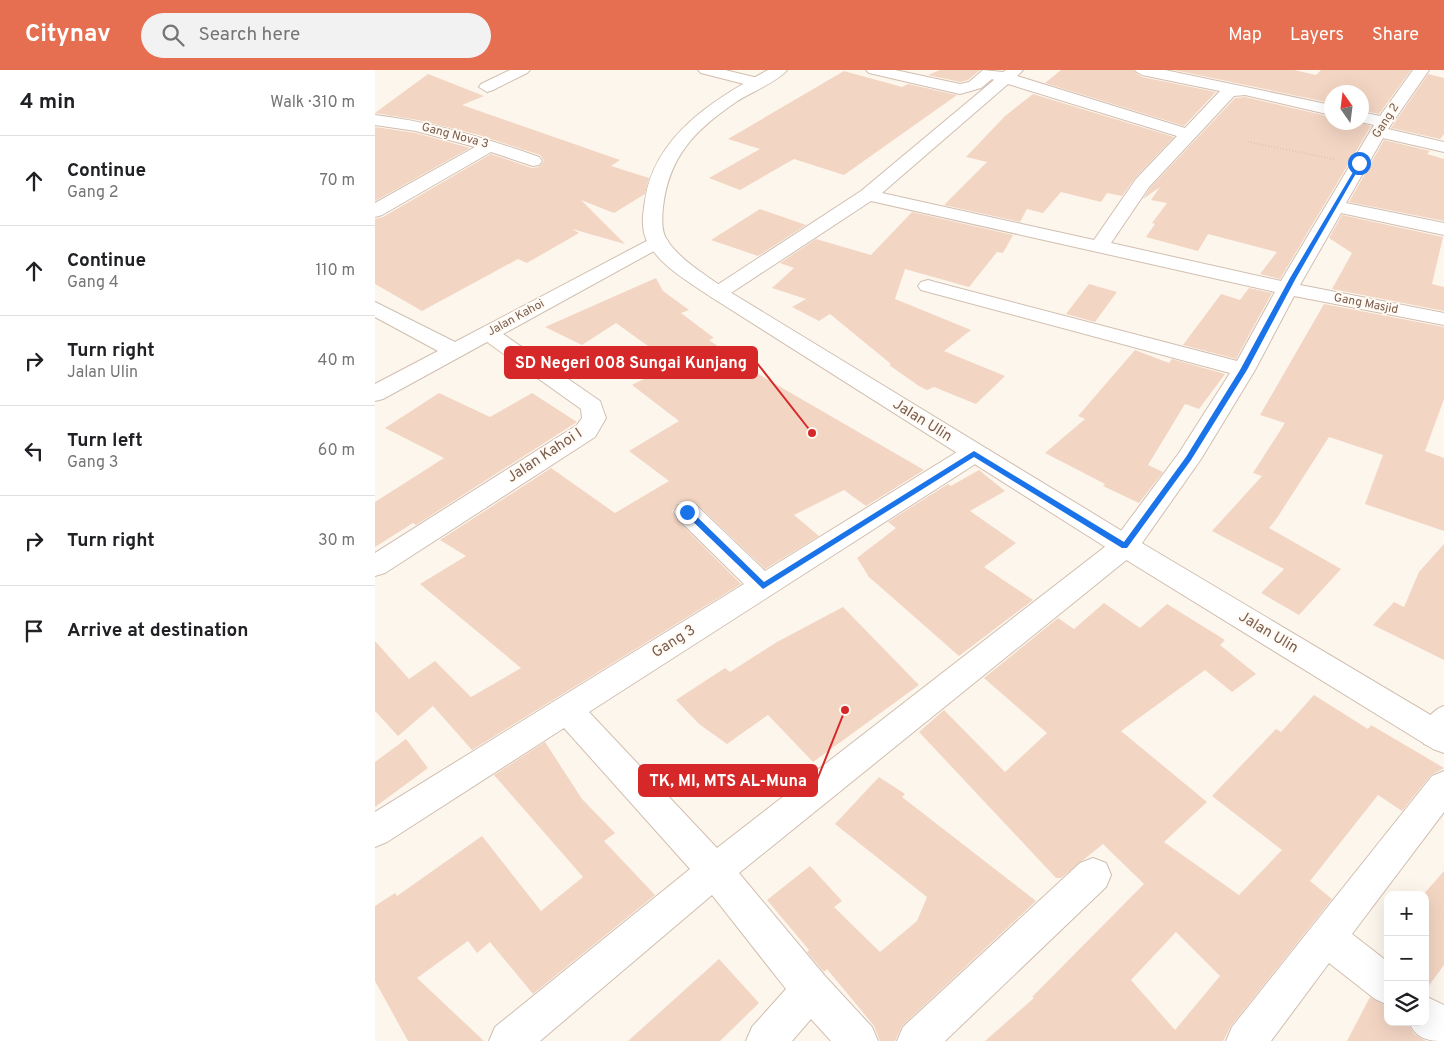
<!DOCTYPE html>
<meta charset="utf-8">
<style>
:root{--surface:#fff;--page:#f2f2f2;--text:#202124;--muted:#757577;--line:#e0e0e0;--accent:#e76f51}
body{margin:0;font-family:Overpass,sans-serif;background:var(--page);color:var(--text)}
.controls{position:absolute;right:15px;bottom:15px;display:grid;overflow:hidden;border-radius:10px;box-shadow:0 5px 20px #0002}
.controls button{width:45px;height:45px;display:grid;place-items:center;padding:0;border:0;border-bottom:1px solid var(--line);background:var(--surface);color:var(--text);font:25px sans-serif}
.compass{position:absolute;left:949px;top:15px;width:45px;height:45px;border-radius:50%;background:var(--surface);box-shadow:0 5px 20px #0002;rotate:346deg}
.stop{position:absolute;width:15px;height:15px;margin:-11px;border:4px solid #1a73e8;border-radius:50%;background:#fff}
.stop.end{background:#1a73e8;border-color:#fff;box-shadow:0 1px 5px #0008}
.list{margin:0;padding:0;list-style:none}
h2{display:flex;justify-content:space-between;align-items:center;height:65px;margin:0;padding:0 20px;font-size:21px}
h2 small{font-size:16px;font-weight:400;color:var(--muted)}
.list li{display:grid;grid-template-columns:32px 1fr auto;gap:15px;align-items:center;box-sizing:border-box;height:90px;padding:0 20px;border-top:1px solid var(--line)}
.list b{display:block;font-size:19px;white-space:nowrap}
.list p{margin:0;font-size:16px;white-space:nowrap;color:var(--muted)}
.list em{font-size:16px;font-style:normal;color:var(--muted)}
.icon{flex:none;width:28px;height:28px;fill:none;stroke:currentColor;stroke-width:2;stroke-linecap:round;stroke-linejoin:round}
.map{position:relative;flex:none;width:1069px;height:971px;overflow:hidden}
header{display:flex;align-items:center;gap:30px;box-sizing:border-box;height:70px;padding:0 25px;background:var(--accent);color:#fff}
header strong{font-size:24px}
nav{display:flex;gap:28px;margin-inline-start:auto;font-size:18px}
.search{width:350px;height:45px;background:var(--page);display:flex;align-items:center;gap:12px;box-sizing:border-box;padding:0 18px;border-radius:28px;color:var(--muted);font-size:19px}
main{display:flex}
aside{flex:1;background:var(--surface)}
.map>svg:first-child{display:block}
.building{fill:#f3d5c3;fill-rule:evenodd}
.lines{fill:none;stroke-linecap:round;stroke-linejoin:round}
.minor-casing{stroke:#d1beb0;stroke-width:2}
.tertiary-casing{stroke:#d1beb0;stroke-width:2}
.path{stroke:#d9b8a5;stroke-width:2;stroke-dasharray:0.5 2.5;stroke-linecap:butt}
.minor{fill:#fff;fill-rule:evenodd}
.tertiary{fill:#fff;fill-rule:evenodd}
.route{fill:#1a73e8}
.labels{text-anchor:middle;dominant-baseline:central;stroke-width:4;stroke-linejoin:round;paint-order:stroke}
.far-street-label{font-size:12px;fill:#7a5c4d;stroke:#fffaf3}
.street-label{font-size:15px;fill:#7a5c4d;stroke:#fffaf3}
.leader{fill:none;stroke:#d62828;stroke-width:2}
.callout-dot{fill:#d62828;stroke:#fffaf3;stroke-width:2}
.callout{fill:#d62828;stroke:#d62828;stroke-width:2}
.callout-label{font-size:16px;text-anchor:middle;font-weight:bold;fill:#fff}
</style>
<header>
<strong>Citynav</strong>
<div class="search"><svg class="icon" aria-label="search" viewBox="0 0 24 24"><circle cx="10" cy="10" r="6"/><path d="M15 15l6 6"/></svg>Search here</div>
<nav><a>Map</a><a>Layers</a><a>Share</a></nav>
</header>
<main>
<aside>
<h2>4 min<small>Walk · 310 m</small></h2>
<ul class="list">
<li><svg class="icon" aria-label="ahead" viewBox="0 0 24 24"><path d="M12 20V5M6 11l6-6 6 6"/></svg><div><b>Continue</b><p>Gang 2</p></div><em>70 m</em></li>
<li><svg class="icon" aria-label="ahead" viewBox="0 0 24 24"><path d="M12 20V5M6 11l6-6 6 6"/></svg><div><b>Continue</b><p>Gang 4</p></div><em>110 m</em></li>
<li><svg class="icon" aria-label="right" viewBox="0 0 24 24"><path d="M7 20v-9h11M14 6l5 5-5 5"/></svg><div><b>Turn right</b><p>Jalan Ulin</p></div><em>40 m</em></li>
<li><svg class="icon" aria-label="left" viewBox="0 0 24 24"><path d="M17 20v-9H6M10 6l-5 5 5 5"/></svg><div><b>Turn left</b><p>Gang 3</p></div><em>60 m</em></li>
<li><svg class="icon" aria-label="right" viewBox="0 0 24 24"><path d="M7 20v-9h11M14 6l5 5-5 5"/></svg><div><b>Turn right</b></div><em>30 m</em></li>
<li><svg class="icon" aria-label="arrive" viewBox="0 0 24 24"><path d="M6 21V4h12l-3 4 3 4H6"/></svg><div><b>Arrive at destination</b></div></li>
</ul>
</aside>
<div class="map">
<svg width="1069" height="971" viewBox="0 0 1069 971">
<rect width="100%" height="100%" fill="#fdf6ec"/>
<path class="building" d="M565,0H605L593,10L585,12L553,5Z
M686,0H757L767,7L841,22L809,56L670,13Z
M799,0H919L941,5L946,0H1036L1004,44L986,40V22H956V33Z
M469,1L527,17L533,14L582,25L469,105L419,89L365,120L334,108L385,79L353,69Z
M53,4L109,26L87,35L245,90L236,96L274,108L270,124L239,143L206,130L250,174L197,159L204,163L152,193L143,189L47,241L0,214V149L8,147L116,84L157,98L164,97L169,91L165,85L104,65L43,50L0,43Z
M1053,4L1069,8V64L1065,69L1016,58Z
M658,24L799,67L760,108L747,126L732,123L726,132L686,122L668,143L652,139L645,152L569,135L612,92L591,87L630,46Z
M870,27L956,47V52H984L996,56L905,209L885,204L902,182L833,164L823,181L771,167L780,154L777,153L792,133L776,130L785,117L768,129L775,118L860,28Z
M0,57L41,63L95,78L0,131Z
M1009,70L1055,81L1052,84L1069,89V151L974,132Z
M385,139L431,155L383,186L336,170Z
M537,142L638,165L628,183L622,182L594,217L530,199L520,229L596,260L569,281L630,306L601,334L559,317L552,320L544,316L514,295L516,294L455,244L444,251L417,237L431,229L397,218L419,198L405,193L441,169L496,185Z
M967,145L1068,167L1057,214L1069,217V241L957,219L977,183L954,168Z
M281,208L288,221L314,240L306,243L339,268L334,270L378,301L549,400L491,436L469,420L419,445L444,466L390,499L322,434L312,431L303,433L297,441L302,450L366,514L97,680L58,636L23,666L0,641V571L34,609L60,591L96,627L146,598L45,514L91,486L65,470L176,398L240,443L294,411L254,381L304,351L257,315L298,294L241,253L207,275L170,257Z
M714,214L742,222L720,252L691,244Z
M874,218L897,223L861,289L808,275L846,224L865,230Z
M949,234L1069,257V329L1050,381L1069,388V461L990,434L1008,385L954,367L902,448L894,458L966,499L924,545L886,523L909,499L837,461L887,406L878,403L910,353L885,345Z
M760,280L794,293L797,289L850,304L824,339L810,334L773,395L788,402L764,433L728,416L730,414L670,383L710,349L703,346Z
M64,323L115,347L157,323L202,352L41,455L38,453L0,477V432L69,388L10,358Z
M604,400L630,421L595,441L641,473L609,497L658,530L584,586L494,507L482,488L521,458L513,452L573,414L576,416Z
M1069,474V590L998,555L1019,532L1029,537L1044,502Z
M729,533L765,558L792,534L850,570L845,575L881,604L857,622L830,600L746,661L832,732L789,772L864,825L907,780L837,726L901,659L906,662L939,625L993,659L996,655L1069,698L1056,705L1027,741L1003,725L935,811L957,829L856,956L848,971H610L659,928L657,927L769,814L728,774L686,808H681L544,662L569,640L630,702L672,663L609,608L683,548L699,559ZM801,862L845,906L800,960L756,910Z
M468,537L544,615L438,692L393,645L352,674L324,654L301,630L350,598L355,602L402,572Z
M31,669L53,698L0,737V692Z
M170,672L207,729L240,763L229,771L280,825L158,924L115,872L102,883L93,871L42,908L109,971H33L0,911V836L20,823L22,826L107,766L166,841L208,807L119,705Z
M504,707L530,724L527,727L661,831L527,956L520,971H505L499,956L486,940L452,899L449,902L432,882L434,880L392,830L435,796L467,831L459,837L505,882L542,851L552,827L460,754Z
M1069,801V895L1050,921V825H1048Z
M344,889L384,933L345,971H253Z
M995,927L1013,937V952H1032L1039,964L1051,971H972Z"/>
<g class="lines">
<g class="minor-casing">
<path id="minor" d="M135,0H155L152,3L118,20L112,22L104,17L106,14Z
M323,0H350L387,9L389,12L381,17L326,3Z
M491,0H520L585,14L594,12L608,0L628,2L631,0H648L642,6L810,58L845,21L767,5L759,0H790L956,35V45L870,25L859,26L774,117L736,173L906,211L999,55L986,52V42L1005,46L1038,0H1054L1013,59L1069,72V82L1008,68L971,133L1069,153V165L966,143L925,215L1069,243V255L919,226L880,300L826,389L760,483L364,803L450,906L497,957L503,971H456L436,949L417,971H371L377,957L411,919L337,825L165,971H114L120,957L315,799L189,658L12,772L0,777V742L369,514L303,449L299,442L303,435L312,433L321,435L390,501L590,377L599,375L608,377L611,383L608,389L214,642L342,778L740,469L804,383L855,303L546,220L543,216L546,212L553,210L560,212L862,291L900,222L496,131L350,227L343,229L336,227L333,223L336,219L486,121L619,10L617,9L606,18L585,24L494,3ZM633,14L802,66L761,109L719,170L507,123Z
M0,45C57,52 111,68 164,87L167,91L164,95L158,96L116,82L7,145L0,147V133L100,77L41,61L0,55Z
M283,165L290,167L293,171L290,175L128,264L225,331L231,348L220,367L10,503L0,506V483L202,355L207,348L206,339L112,272L8,329L0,331V314L63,281L0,247V232L80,272Z
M1069,636V674L1060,678L1049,674L1044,664C1051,651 1055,641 1069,636Z
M1069,701V742L977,864L1013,892V935L1000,929L954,893L896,971H851L857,957L1057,706Z
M718,788L731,793L736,805L731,817L570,971H522L528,957L705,793Z
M1050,926L1069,935V971C1053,971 1041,969 1034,952H1050Z"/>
</g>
<g class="tertiary-casing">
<path id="tertiary" d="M393,0H412C404,11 373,24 361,32C320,60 294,86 288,137C287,147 286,162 292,170C305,190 331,205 350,219L760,469L1069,653V683L1058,679L740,483L336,227C314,212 282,194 271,169C266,157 268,143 270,131C279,66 339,29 393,0Z"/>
</g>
<path class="path" d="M873,72L959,89"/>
<use href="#minor" class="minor"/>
<use href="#tertiary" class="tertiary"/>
</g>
<path class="route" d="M984,92L987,93L921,208L872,300L816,390L752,478H747L599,387L388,519L308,442L315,440L389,512L599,381L749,472L811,387L865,300L915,208Z"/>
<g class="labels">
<g class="far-street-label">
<text transform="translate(1011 51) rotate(-57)">Gang 2</text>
<text transform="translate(80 66) rotate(15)">Gang Nova 3</text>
<text transform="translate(991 234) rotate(11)">Gang Masjid</text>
<text transform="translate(141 248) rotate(-29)">Jalan Kahoi</text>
</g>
<g class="street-label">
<text transform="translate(547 351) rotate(32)">Jalan Ulin</text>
<text transform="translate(170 386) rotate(-33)">Jalan Kahoi I</text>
<text transform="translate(893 563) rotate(31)">Jalan Ulin</text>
<text transform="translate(299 572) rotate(-32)">Gang 3</text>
</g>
</g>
<path class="leader" d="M437 363L382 293M470 640L442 710"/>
<g class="callout-dot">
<circle cx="437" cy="363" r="5"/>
<circle cx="470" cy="640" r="5"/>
</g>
<g class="callout">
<rect x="130" y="277" width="252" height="31" rx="5"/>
<rect x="264" y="695" width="178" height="31" rx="5"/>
</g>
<g class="callout-label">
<text x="256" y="298">SD Negeri 008 Sungai Kunjang</text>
<text x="353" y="716">TK, MI, MTS AL-Muna</text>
</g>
</svg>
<div class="controls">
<button>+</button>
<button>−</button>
<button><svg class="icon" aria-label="layers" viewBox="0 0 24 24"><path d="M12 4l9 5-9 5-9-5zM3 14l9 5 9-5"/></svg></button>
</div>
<svg class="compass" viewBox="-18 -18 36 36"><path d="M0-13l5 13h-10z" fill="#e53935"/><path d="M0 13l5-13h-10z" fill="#757577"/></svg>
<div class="stop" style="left:984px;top:93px"></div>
<div class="stop end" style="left:312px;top:442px"></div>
</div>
</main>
